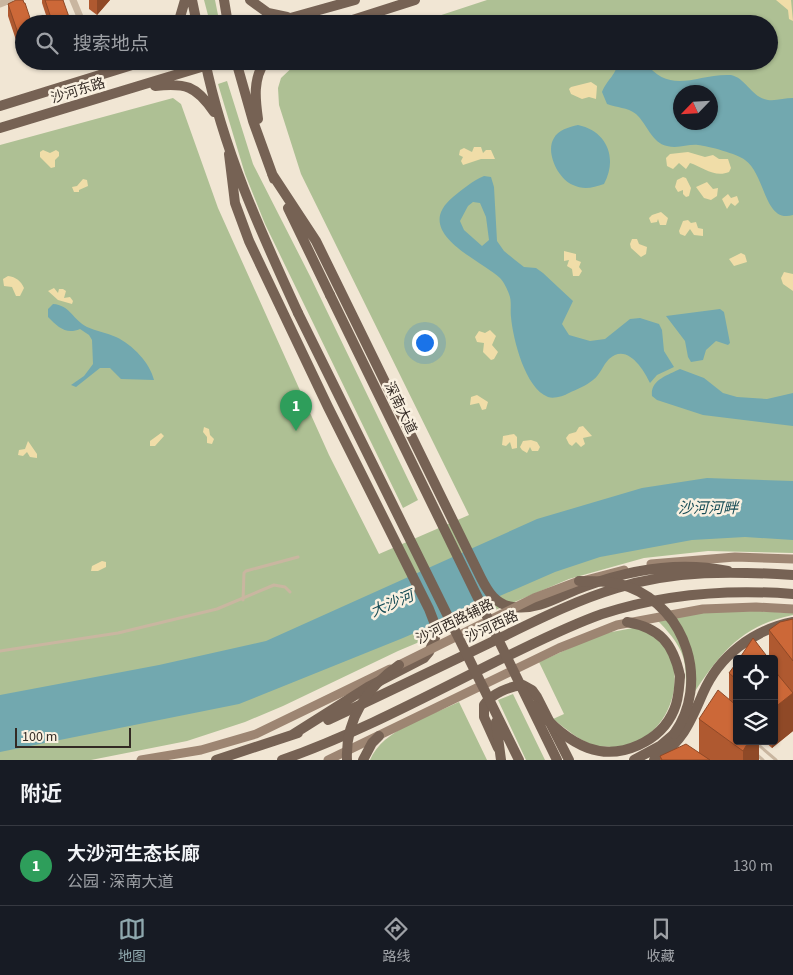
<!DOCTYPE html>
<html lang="zh">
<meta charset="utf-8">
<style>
:root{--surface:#171b24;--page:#20242c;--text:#f1f3f6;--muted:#9ea1a6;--line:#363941;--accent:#8fa8ae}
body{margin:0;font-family:"Source Sans 3","Noto Sans SC",sans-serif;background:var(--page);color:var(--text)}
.controls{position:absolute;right:15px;bottom:15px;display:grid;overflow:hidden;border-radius:5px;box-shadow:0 1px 4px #0004}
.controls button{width:45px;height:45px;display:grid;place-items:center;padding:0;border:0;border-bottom:1px solid var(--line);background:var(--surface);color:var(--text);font:25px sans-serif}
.compass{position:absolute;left:673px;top:85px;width:45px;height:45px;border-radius:50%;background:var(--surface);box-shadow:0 1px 4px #0004;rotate:245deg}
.scale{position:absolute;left:15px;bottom:12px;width:116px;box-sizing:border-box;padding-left:5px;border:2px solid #332a24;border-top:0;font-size:14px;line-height:18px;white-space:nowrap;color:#332a24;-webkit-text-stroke:4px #f9f0e0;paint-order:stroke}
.you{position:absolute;left:424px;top:342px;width:18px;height:18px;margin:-12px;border:4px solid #fff;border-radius:50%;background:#1a73e8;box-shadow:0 0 0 8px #1a73e833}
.badge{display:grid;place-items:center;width:32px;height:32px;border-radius:50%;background:var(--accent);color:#fff;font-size:16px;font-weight:700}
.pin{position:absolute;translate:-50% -41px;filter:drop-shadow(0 1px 2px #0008)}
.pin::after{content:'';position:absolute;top:26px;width:18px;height:15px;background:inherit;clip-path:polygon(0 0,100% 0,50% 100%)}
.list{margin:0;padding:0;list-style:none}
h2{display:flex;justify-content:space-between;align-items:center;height:65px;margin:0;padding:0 20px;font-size:21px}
h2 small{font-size:16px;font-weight:400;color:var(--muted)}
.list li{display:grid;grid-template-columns:32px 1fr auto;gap:15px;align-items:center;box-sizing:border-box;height:80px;padding:0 20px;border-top:1px solid var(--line)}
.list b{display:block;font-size:19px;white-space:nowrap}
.list p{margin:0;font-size:16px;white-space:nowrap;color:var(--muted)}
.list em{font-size:16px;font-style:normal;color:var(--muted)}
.icon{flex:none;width:28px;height:28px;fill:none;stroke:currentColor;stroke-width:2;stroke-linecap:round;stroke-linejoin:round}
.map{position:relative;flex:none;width:793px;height:760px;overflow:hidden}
.search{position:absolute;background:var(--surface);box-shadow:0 1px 4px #0004;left:15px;right:15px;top:15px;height:55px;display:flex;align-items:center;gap:12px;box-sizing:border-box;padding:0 18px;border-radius:28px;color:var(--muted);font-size:19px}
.sheet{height:145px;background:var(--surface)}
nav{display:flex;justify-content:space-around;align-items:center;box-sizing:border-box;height:70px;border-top:1px solid var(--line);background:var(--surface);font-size:14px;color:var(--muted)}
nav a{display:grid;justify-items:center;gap:2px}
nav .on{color:var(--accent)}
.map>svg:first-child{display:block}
.green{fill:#aec094;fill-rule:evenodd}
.sand{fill:#f0dda8}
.water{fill:#72a8af;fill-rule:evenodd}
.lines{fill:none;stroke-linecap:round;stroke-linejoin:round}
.lane{stroke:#c9b6a0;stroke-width:3}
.street{stroke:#c9b6a0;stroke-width:7}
.secondary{stroke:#9d8572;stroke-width:9}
.primary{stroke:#766254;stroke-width:10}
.secondary-bridge{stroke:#9d8572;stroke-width:9}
.primary-bridge{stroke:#766254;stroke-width:10}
.wall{fill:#af5930}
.shaded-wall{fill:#8f4927}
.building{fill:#cc6838;stroke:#8f4927}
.labels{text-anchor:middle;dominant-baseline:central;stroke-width:5;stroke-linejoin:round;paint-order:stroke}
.street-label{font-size:14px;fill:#332a24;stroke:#f9f0e0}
.water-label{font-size:15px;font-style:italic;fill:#184d56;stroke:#f9f0e0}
</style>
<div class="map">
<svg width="793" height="760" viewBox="0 0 793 760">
<rect width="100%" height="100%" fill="#f1e6d4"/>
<path class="green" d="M204,0H215L218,15L216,18L209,19Z
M487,0H793V553L708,551L644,558L569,579L398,651L283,706L245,722L187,741L91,760H0V145L173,98L181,104L218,208L329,455L379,554L469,515L301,174L279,105L278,88L281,78L299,61H769V24H414ZM680,92H710V122H680Z
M227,81L253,164L310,276L418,500L403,508L265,224L245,174L218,84Z
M758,611L793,613V615C736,626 714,662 685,707C687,663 689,652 656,619L702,612Z
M633,628C702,641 679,748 611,747C606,746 600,747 595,746C580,741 566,729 553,719L564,714L539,662L601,634Z
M513,694L545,760H526L498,700Z
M459,702L487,760H370C383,729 430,716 459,702Z"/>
<path class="sand" d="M776,0H791L793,21L789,19L788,10Z
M591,82L597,86L596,99L589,97L582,99L571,94L569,89L571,87Z
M474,147H481L483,153L486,150H491L495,159H481L463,165L461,161L463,157L459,155L460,150L464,148L472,152Z
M43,150L50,153L56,150L59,152V156L55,160V167L51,168L40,157V152Z
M688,152L705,157L713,155L719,159H728L731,168L729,172C715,178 702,167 690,163L686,169L679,163L673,169L667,166L666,158L670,154Z
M683,177L686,178L691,188L689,196L686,197L683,194V190L678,192L675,187L677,180Z
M83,179L87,180L88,186L79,190V192H74L72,187L77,186Z
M707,182L713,189L718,188L717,196L711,200L704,198L696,187Z
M728,194L731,198L737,196L739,202L735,206L731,203L727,209L722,199Z
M661,212L668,218L666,225H660L658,219L657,222L651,223L649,218L652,215Z
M688,220L691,223L696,222L698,228L703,229V236L694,235L690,229L685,236L680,234L679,231L683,221Z
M632,239H637L639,244L647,247L646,254L641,257L631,248L630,244Z
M564,251L576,254V260L581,262L579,267L582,271L579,276H573L572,269L567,266L569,260L564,261Z
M741,253L745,255L747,262L734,266L729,259Z
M784,272L793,274V291L783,284L781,278Z
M8,276C16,277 21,281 24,288L20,296H16L12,287L4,286L3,279Z
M54,288L58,293L59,289H63L66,291L64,298L70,297L73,301L72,304L58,300L48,291Z
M490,330L496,336L492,345L498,352L494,359L491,360L483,352L484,343L477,342L475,337L479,331L485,333Z
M477,395L488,402L486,409L482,410L479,403L470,405L471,397Z
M583,426L592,436L583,438L585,444L581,447L576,442L572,446L569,444L566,438L569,434L576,432L579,427Z
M204,427L209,429L210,435L214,439L212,444L207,443V437L203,432Z
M161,433L164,436L155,446H150V441Z
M514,434L517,437V448L512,449L510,442L506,446L502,445L503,436Z
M531,440L537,442L540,447L538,451H532L530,447L527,453L522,450L520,447L523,441Z
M28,441L37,454V458L30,457L27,452L23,456L18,455L19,450L25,449Z
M102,561L106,562V567L98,571H91L92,566Z"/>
<path class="water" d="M619,61H644C671,97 696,73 731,75C746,78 752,98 768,100C776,101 785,98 793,98V215C764,224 766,175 745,160C738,154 708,146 698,145C688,144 678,149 667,146C652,143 647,124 636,114C627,107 617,108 607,104L602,92C608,78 614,78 619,61ZM710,92V122H680V92Z
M578,125C607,131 618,158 604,184C593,188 583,190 573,185C558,179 545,152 554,138C558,130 569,127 578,125Z
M484,176L491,177L494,187L497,241L504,251L515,260L524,267L536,268L543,273L573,301L562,324L569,335L590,341L605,339L630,319L640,318L659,324L662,330L664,351L674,367L657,375L650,383C644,370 627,342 609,359C603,365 600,375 593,380C586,386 577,389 569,393C564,396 554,399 548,397C525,388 513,339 511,317C510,310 512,301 509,294C507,289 504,282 500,278C479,259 411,232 453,197C463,189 472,181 484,176ZM473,202L480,203L486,217L489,240L482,246L464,230L460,221L468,206Z
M53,304C70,305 73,320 87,327C96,331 107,333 116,337C133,345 150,363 154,380L121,379L110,368H100L76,387L71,385L84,376L93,364L92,340L89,335L80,329C66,335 58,327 48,317V309Z
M720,309L724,312L730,343L728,345L716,341L706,350L703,360L691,362L688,357L685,341L666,316Z
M680,369L704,378L723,393L737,397L767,399L793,393V426L703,415L657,400L652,396C650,380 668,375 680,369Z
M707,478L793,481V540L745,537L692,540L600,557L555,572L403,638L239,704L0,752V695L159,665L266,641L537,519L642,488Z"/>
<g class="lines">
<path class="lane" d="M243,600L244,573L246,571L298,557
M0,651L118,633L217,609L274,585L285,587L290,592
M754,741L776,760
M756,754L763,760"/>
<path class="street" d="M73,0L83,24
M0,4L10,0
M98,61L103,73"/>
<path class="secondary" d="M651,564L735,557L793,559
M586,580L624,570
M141,760L201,750L256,734L390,669
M328,760L559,648L617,625L703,609L756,607L793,609"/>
<path class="primary" d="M192,0L197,24
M224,0L228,24
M250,0L268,13L287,17
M178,24L185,0
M269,24L355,0
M340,24L415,0
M205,61C224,152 260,230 298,313
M236,61L253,121L274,179
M155,86C185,83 196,85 214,112
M0,106L145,61
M258,119C255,98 253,79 265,61
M0,128L221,61
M229,154L235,203L249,241L328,407L429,609L434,622L435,638L429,652L424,658L368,687L292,735
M272,174L316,241L481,578C488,592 496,605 513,607C540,611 562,594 586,586C632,569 679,561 728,571
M288,208L330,295
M627,622C660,628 673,643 680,676
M328,720C386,693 444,665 502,637C539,619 577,600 617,588C674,570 734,571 793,575
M498,748L484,717V705C491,694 510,686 523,685L532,690L537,697L569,760
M216,760L298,733
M282,760C356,734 425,697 495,662C531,645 565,627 602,614C663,594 729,589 793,594
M363,760L372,743L379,736
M634,760L660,746L674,734
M654,760C682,744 691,721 703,693C719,656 753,630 793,622"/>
<path class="secondary-bridge" d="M399,665L534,598L579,581"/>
<path class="primary-bridge" d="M330,295L557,760
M298,313L519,760
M579,581C597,581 612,581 629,587C687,609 710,683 674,734
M535,706C549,723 567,740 588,748C621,760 661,741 674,710C679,699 679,688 680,676
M496,722L501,760
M347,760C345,720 367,687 399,665"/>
</g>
<path class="wall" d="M23,0L20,52L8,16V4Z
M42,0H63L69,24H49L42,3Z
M89,0H110L97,15L89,9Z
M793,619V731L772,748L764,741H774V659H769V630Z
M737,662V741H759V760H660V756L699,752V719L729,700V673Z"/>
<path class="shaded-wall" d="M97,0H110L97,15Z
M24,38V50L20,52V39Z
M793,693V731L772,748V741H774V708Z
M749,741H759V760H743V751Z"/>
<path class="building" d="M16,0H23L24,3H25L32,24H24V38L20,39L8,4Z
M45,0H63L69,17H67L69,22L63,24H53Z
M793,619V661L769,630L780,622Z
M753,638L769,659H739Z
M737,662V680L729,673Z
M774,670L793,693L774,708Z
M718,690L737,706V741H749L743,751L699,719Z
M686,744L710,760H662L660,756Z"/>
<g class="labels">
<g class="street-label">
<text transform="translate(78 91) rotate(-17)">沙河东路</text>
<text transform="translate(400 408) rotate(64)">深南大道</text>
<text transform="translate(455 622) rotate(-26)">沙河西路辅路</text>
<text transform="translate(492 627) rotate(-25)">沙河西路</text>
</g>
<g class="water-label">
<text x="708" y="508">沙河河畔</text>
<text transform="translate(392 604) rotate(-23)">大沙河</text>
</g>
</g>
</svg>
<div class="controls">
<button><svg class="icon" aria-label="locate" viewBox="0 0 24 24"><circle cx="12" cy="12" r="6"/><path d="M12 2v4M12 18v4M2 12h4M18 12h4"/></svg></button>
<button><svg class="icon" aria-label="layers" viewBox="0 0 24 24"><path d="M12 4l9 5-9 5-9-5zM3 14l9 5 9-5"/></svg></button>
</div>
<svg class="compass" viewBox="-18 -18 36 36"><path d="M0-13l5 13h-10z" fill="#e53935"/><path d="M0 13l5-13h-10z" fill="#9ea1a6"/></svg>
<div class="scale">100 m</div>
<div class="you"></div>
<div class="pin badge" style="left:296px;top:431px;background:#2e9e5b">1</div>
<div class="search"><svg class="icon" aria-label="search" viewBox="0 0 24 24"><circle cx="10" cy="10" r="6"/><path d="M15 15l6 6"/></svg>搜索地点</div>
</div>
<section class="sheet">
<h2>附近<small></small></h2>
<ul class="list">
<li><span class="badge" style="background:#2e9e5b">1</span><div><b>大沙河生态长廊</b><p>公园 · 深南大道</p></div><em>130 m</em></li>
</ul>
</section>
<nav>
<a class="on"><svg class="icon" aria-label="map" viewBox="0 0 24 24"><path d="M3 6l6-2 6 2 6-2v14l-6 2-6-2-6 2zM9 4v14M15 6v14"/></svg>地图</a>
<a><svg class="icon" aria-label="directions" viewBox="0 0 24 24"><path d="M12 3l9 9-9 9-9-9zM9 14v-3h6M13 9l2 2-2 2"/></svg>路线</a>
<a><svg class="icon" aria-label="saved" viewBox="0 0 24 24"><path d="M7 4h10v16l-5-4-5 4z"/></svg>收藏</a>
</nav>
